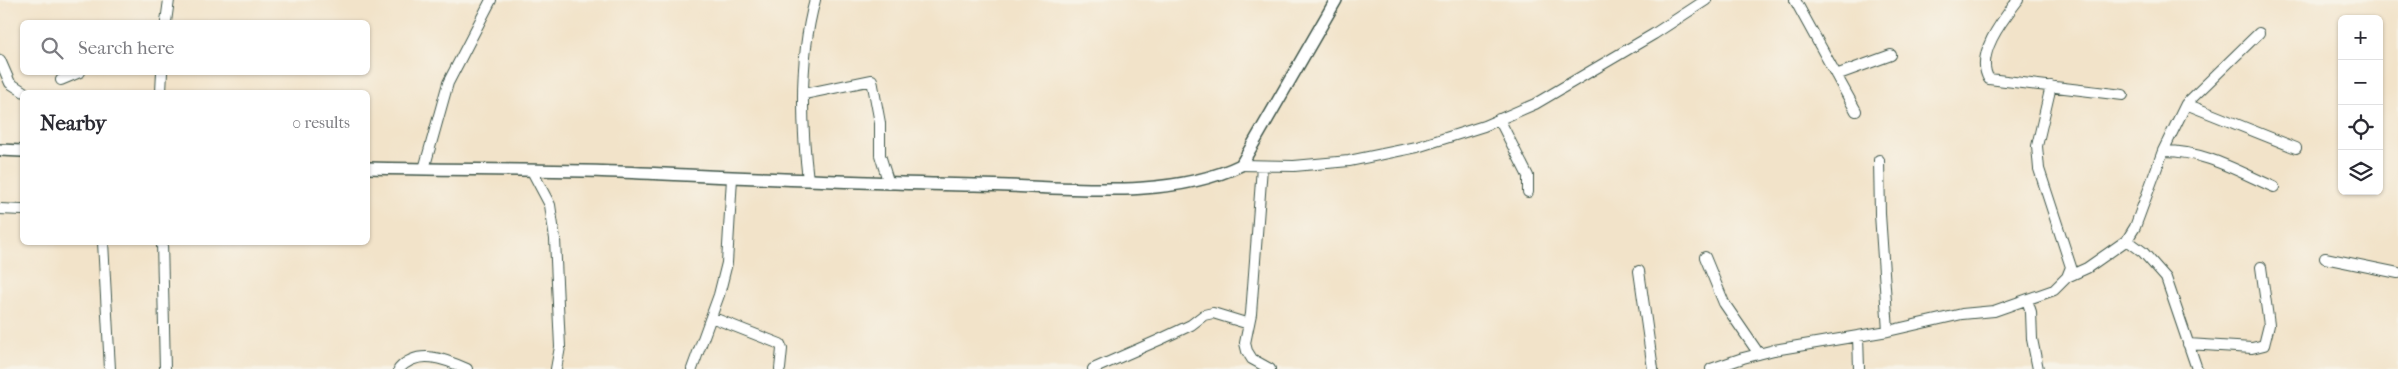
<!DOCTYPE html>
<meta charset="utf-8">
<style>
:root{--surface:#fff;--page:#f2f2f3;--text:#2b2b33;--muted:#7c7c81;--line:#e1e1e2}
body{margin:0;font-family:"IM FELL French Canon",serif;background:var(--page);color:var(--text)}
.controls{position:absolute;right:15px;top:15px;display:grid;overflow:hidden;border-radius:8px;box-shadow:0 1px 4px #0004}
.controls button{width:45px;height:45px;display:grid;place-items:center;padding:0;border:0;border-bottom:1px solid var(--line);background:var(--surface);color:var(--text);font:25px sans-serif}
.list{margin:0;padding:0;list-style:none}
h2{display:flex;justify-content:space-between;align-items:center;height:65px;margin:0;padding:0 20px;font-size:21px}
h2 small{font-size:16px;font-weight:400;color:var(--muted)}
.icon{flex:none;width:28px;height:28px;fill:none;stroke:currentColor;stroke-width:2;stroke-linecap:round;stroke-linejoin:round}
.map{position:relative;flex:none;width:2398px;height:369px;overflow:hidden}
.search{position:absolute;background:var(--surface);box-shadow:0 1px 4px #0004;left:20px;top:20px;width:350px;height:55px;display:flex;align-items:center;gap:12px;box-sizing:border-box;padding:0 18px;border-radius:8px;color:var(--muted);font-size:19px}
.panel{position:absolute;background:var(--surface);box-shadow:0 1px 4px #0004;left:20px;top:90px;width:350px;height:155px;border-radius:8px}
.map>svg:first-child{display:block}
.lines{fill:none;stroke-linecap:round;stroke-linejoin:round}
.minor-casing{stroke:#3f564a;stroke-width:12}
.tertiary-casing{stroke:#3f564a;stroke-width:14}
.minor{stroke:#fff;stroke-width:10}
.tertiary{stroke:#fff;stroke-width:11}
</style>
<div class="map">
<svg width="2398" height="369" viewBox="0 0 2398 369">
<rect width="100%" height="100%" fill="#f7f3e8"/>
<filter id="ink" filterUnits="userSpaceOnUse"><feTurbulence type="fractalNoise" baseFrequency=".02" numOctaves="2"/><feDisplacementMap in="SourceGraphic" scale="10" xChannelSelector="R" yChannelSelector="G"/><feConvolveMatrix kernelMatrix="1 2 1 2 8 2 1 2 1" color-interpolation-filters="sRGB"/></filter>
<filter id="wash" filterUnits="userSpaceOnUse"><feTurbulence type="fractalNoise" baseFrequency=".0096" numOctaves="4" result="noise"/><feDisplacementMap in="SourceGraphic" scale="20" xChannelSelector="R" yChannelSelector="G"/><feGaussianBlur stdDeviation="1.12" result="paint"/><feColorMatrix in="noise" values="0 0 0 0 0 0 0 0 0 0 0 0 0 0 0 0 0 1.4 0 .05"/><feComposite in="paint" operator="in"/></filter>
<g filter="url(#wash)">
<rect width="100%" height="100%" fill="#f2e3c9"/>
</g>
<g filter="url(#ink)">
<g class="lines">
<g class="minor-casing">
<path id="minor" d="M1795,0L1856,111
M2018,0C2004,18 1974,55 1989,79L2123,95
M166,22L169,0
M0,60L10,83L24,92
M1836,75L1891,55
M61,80L80,72
M161,92L162,72
M804,94L872,80L880,123V155L889,184
M2186,104L2296,148
M1499,119L1528,176V192
M2163,151C2203,150 2239,172 2274,187
M1879,160L1880,214L1888,331
M1241,165L1294,166L1349,161L1417,147L1484,126L1535,104L1654,34L1706,0
M1262,167L1251,314L1245,343L1247,351L1252,359L1270,369
M424,169L448,83L491,0
M532,171L550,205L555,239L560,347L556,369
M808,180C801,121 799,58 815,0
M0,209L22,210
M103,242L110,369
M162,242L165,369
M1705,257L1724,303L1759,354
M2325,258L2398,273
M1639,271L1653,369
M2067,277L2087,268L2127,240
M2027,300L2031,312L2032,339L2038,369
M711,317L780,344L782,349L780,369
M1858,336L1859,369
M2188,344L2252,348L2264,345L2269,325L2261,267
M399,369C418,348 445,359 467,369
M692,369L719,295L727,263L732,178
M1093,369L1159,340L1191,325L1204,315L1213,313L1249,324
M1711,369L1743,358L1774,350L1888,331L1962,314L1994,311L2054,290L2067,277L2071,267L2039,169L2037,146L2051,86
M2197,369L2166,278L2143,252L2127,240L2135,227L2163,151L2186,104L2259,33"/>
</g>
<g class="tertiary-casing">
<path id="tertiary" d="M0,150L22,151
M368,168C451,170 535,169 619,172C738,177 856,183 975,185C1058,186 1166,202 1241,165L1336,0"/>
</g>
<use href="#minor" class="minor"/>
<use href="#tertiary" class="tertiary"/>
</g>
</g>
</svg>
<div class="controls">
<button>+</button>
<button>−</button>
<button><svg class="icon" aria-label="locate" viewBox="0 0 24 24"><circle cx="12" cy="12" r="6"/><path d="M12 2v4M12 18v4M2 12h4M18 12h4"/></svg></button>
<button><svg class="icon" aria-label="layers" viewBox="0 0 24 24"><path d="M12 4l9 5-9 5-9-5zM3 14l9 5 9-5"/></svg></button>
</div>
<div class="search"><svg class="icon" aria-label="search" viewBox="0 0 24 24"><circle cx="10" cy="10" r="6"/><path d="M15 15l6 6"/></svg>Search here</div>
<section class="panel">
<h2>Nearby<small>0 results</small></h2>
<ul class="list">
</ul>
</section>
</div>
